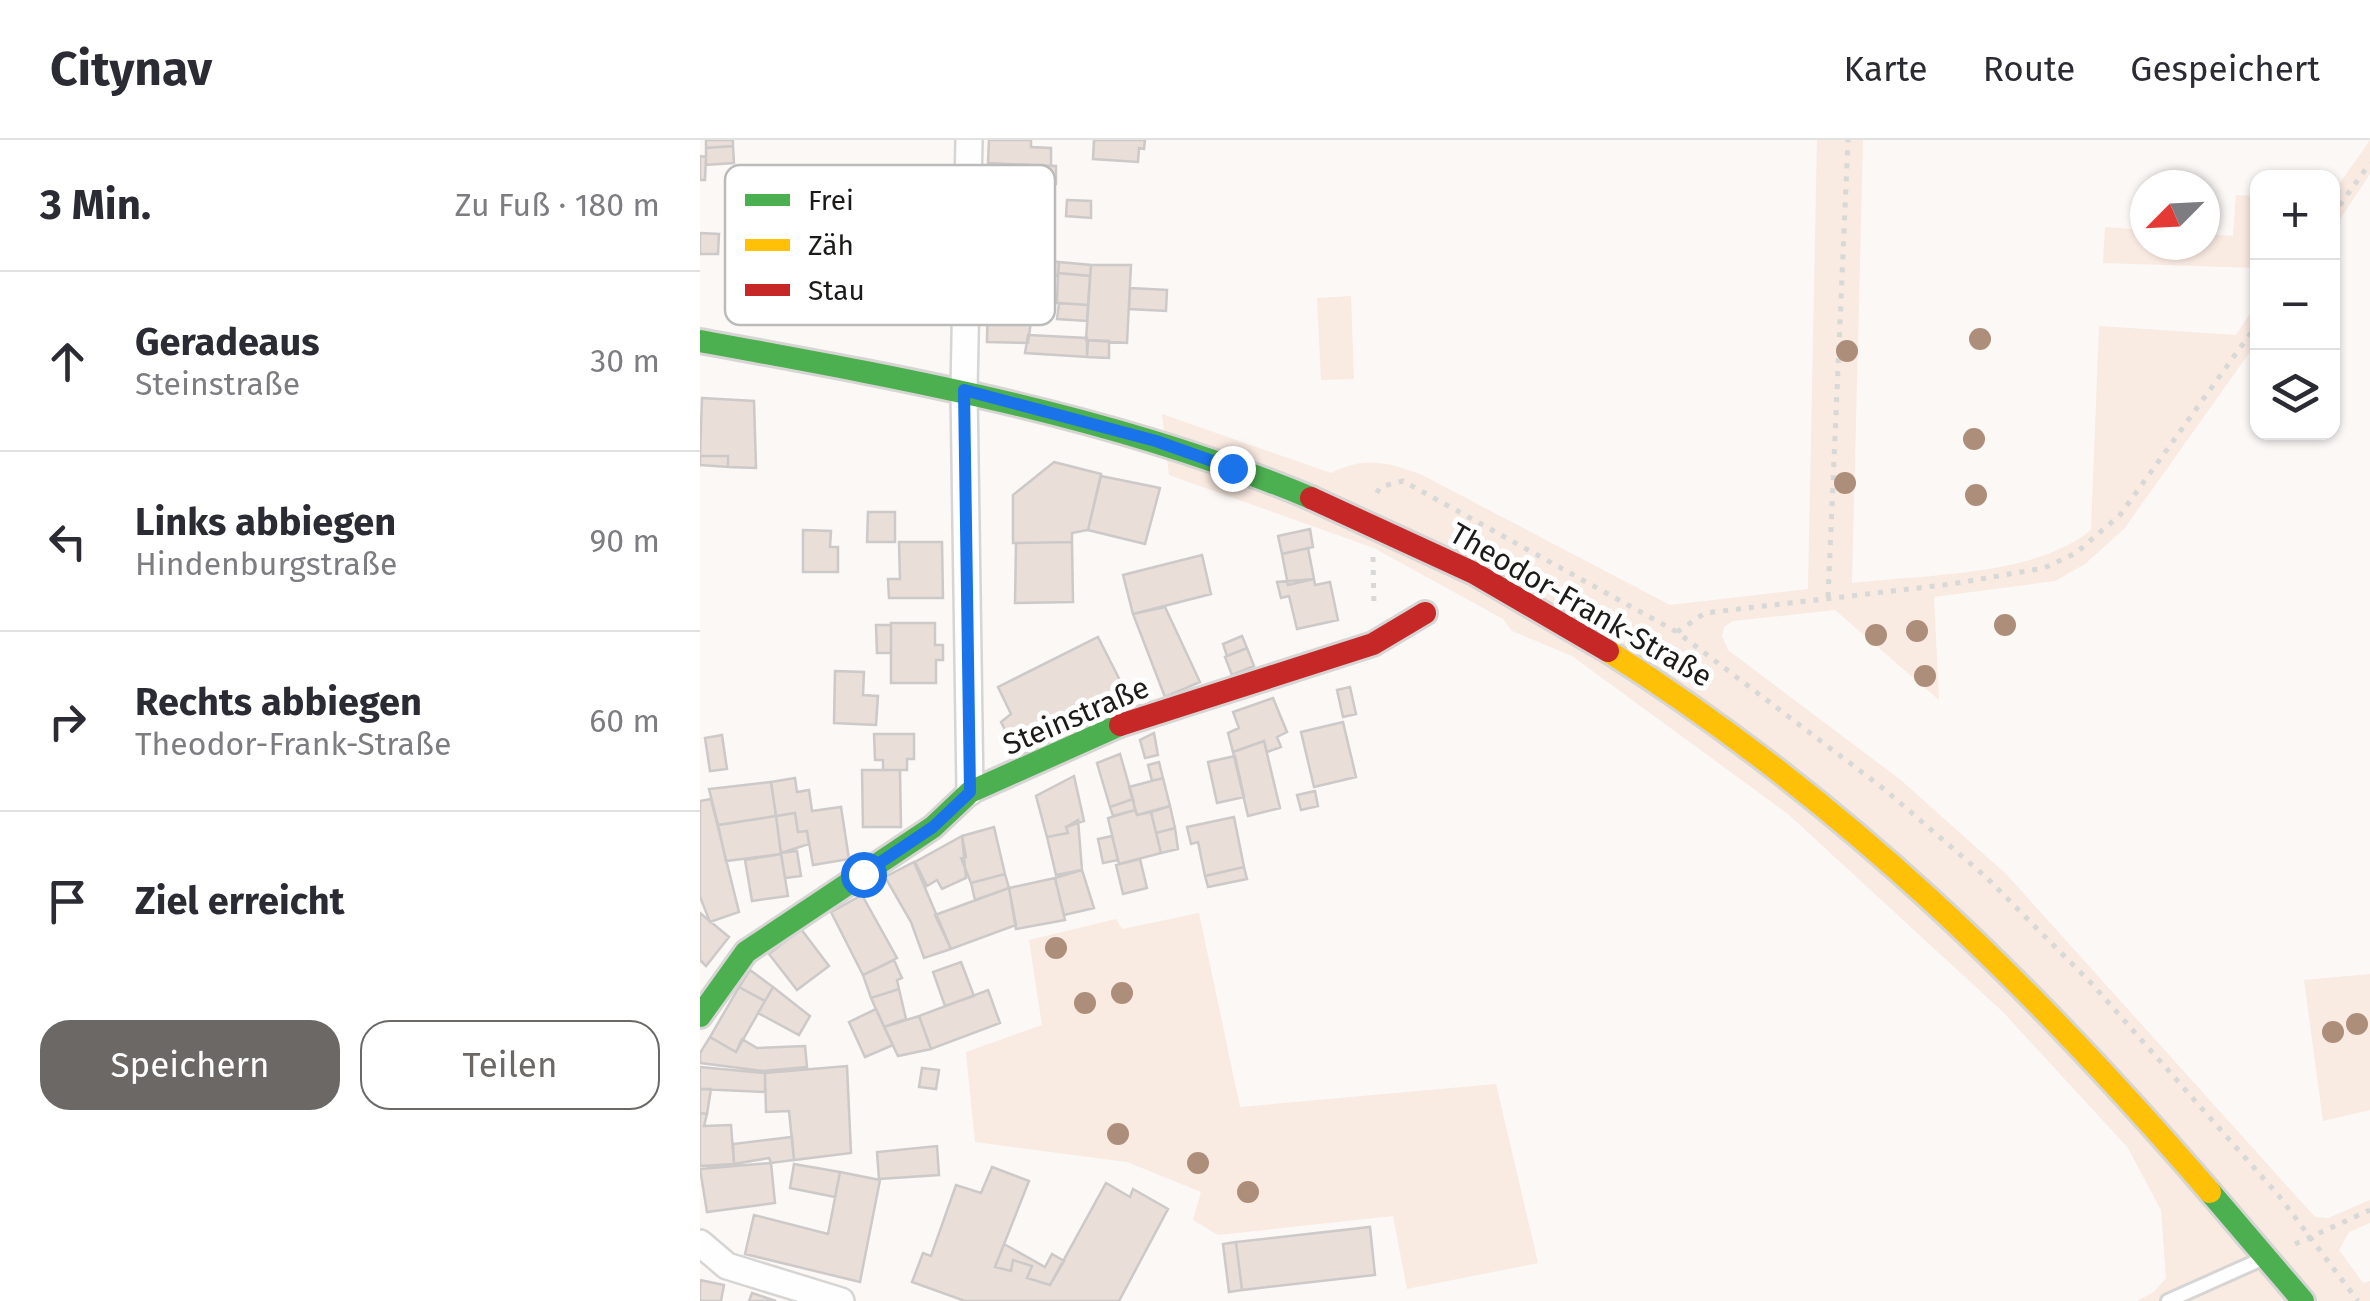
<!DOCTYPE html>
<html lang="de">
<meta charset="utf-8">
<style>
:root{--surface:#fff;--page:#f7f7f7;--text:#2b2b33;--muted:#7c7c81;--line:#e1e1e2;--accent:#6b6866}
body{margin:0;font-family:"Fira Sans",sans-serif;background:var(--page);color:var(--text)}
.controls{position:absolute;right:30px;top:30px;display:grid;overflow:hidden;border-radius:20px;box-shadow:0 2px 8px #0004}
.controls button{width:90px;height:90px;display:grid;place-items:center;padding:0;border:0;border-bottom:2px solid var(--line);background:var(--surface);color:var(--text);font:50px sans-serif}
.compass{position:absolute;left:1430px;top:30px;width:90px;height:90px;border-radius:50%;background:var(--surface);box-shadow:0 2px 8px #0004;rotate:246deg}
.stop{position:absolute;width:30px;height:30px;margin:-22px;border:8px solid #1a73e8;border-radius:50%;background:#fff}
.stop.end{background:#1a73e8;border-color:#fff;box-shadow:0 2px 10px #0008}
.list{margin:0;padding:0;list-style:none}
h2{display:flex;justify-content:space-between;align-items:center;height:130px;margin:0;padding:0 40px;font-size:42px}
h2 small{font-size:32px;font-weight:400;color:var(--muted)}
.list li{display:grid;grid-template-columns:65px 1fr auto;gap:30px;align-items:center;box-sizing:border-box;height:180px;padding:0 40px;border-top:2px solid var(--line)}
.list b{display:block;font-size:38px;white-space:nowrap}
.list p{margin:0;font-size:32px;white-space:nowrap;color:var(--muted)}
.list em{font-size:32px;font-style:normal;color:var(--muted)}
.actions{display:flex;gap:20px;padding:30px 40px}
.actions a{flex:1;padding:22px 0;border:2px solid var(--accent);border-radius:30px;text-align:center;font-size:35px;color:var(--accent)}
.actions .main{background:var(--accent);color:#fff}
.icon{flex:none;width:55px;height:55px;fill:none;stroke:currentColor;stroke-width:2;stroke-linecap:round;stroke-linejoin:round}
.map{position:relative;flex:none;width:1670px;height:1161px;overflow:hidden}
header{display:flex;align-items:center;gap:60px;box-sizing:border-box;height:140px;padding:0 50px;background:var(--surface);border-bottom:2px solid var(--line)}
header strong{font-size:48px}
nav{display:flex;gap:55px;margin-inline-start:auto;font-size:35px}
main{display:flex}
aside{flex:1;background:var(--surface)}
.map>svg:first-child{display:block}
.green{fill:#f9eae2}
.building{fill:#e9ded8;stroke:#ccc9c8;stroke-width:2.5}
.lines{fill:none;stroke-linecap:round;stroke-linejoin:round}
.lane-casing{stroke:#d7d5d3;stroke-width:18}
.street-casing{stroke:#d7d5d3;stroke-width:30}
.fast-casing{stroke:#d7d5d3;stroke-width:28}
.slow-casing{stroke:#d7d5d3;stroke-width:28}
.jam-casing{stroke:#d7d5d3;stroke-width:28}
.path{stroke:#d8d8d7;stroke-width:5;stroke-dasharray:5 8;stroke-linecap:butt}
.lane{stroke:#fefefe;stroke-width:12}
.street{stroke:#fefefe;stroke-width:25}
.fast{stroke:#4caf50;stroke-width:22}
.slow{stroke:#ffc107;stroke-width:22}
.jam{stroke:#c62828;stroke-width:22}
.tree{fill:#ad8e7a}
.route{stroke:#1a73e8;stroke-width:12}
.labels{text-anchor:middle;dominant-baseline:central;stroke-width:10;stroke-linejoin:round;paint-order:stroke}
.street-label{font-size:30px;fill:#1d1b19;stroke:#fff}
.key{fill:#fff;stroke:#bbbbba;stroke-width:2.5}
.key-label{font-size:28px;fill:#1d1b19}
</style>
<header>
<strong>Citynav</strong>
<nav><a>Karte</a><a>Route</a><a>Gespeichert</a></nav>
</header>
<main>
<aside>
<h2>3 Min.<small>Zu Fuß · 180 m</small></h2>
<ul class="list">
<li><svg class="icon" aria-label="ahead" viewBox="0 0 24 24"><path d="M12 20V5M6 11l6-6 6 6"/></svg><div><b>Geradeaus</b><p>Steinstraße</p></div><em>30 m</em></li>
<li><svg class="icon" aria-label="left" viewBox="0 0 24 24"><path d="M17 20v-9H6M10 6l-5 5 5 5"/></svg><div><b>Links abbiegen</b><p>Hindenburgstraße</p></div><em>90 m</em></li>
<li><svg class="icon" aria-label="right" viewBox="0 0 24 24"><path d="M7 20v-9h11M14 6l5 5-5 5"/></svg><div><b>Rechts abbiegen</b><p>Theodor-Frank-Straße</p></div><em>60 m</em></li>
<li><svg class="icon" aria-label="arrive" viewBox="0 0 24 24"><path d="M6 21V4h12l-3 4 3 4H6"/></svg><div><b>Ziel erreicht</b></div></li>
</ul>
<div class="actions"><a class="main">Speichern</a><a>Teilen</a></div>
</aside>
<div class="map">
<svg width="1670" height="1161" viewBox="0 0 1670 1161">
<rect width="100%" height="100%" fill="#fbf8f6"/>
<path class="green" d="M1117,0H1163L1152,443C1224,434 1334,437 1391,390L1399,186L1536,195L1557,163V202L1424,389L1385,424L1355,441L1234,457L1239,560L1135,470L1033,481L1024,487L1022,496L1028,510L1202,641L1307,735L1615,1077L1628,1078L1670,1060V1083L1649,1092L1639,1110L1663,1143L1670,1141V1161H1437L1454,1152L1466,1138L1461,1070L1428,1008L1303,872L1088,674L872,516L812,491L803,479L674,408L469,335L462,274L631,333C666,316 687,322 722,335L970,465L1108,449Z
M1670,0V34L1633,90V53Z
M1536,55L1557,56V128L1403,123L1405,87L1445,90V105H1505V94L1533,96Z
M651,156L654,239L621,240L617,158Z
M499,773L540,967L796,944L838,1123L707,1149L693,1076L518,1095L493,1080L501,1052L427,1022L275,1002L266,912L342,885L329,800L416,779L422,789Z
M1670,834V970L1623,981L1604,840Z"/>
<path class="building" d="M6,0H33V6L6,8Z
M289,0H331V7L351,8V26L288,23Z
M394,0H445L444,9L439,8L438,22L393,19Z
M33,6L34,23L6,25V8Z
M0,16L6,17L5,40H0Z
M288,23L330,25L324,60L288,59Z
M330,25L356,26V44L330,43Z
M367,60L391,61V78L366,76Z
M0,93L19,94L18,114H0Z
M340,121L359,122L358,136L339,134Z
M359,122L391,125L390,136L358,133Z
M391,125H431L427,203L386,200Z
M358,133L390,136L388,165L357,163Z
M430,148L467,150L466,171L429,169Z
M288,150L328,151V166L333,167L328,203L287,202Z
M359,163L388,165L387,181L357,179Z
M328,195L387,198V217L325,213Z
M388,200L409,201V218L387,217Z
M2,258L54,261L56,328L28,327V316H0Z
M0,316H28V327L0,325Z
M354,322L401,334L388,390L372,393V402L313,403V355Z
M401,336L460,348L445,404L388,390Z
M168,372H195V402H167Z
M610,389L613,407L582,414L578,396Z
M103,390L131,391L130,407H138V432H103Z
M199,402H242L243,458H189L188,439H200Z
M372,402L373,462L315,463L316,403Z
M608,408L614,439L588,445L582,414Z
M502,415L511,454L433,474L423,435Z
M614,439L615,445L630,442L638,480L597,489L589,456L581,458L577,442Z
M465,467L500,542L465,557L433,474Z
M191,483H235V505H243V520H236V543H191Z
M176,485H191V513H177Z
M542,496L547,508L527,516L523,504Z
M398,497L433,566L332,616L325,601L314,607L301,582L311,574L298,547Z
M547,508L554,526L532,535L525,517Z
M135,531L164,532L163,555L178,556L176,585L134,583Z
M650,547L656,574L643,577L637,550Z
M573,558L587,592L577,597L581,607L567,612L564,601L533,612L528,593L539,588L533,572Z
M643,582L656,637L614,647L601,592Z
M454,593L458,615L445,618L440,600Z
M174,594H214V619H207V630H183V620H175Z
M22,595L27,629L10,631L5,598Z
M564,601L580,668L548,676L533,612Z
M420,614L433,659L410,667L397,623Z
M535,616L544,657L517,663L508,622Z
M459,622L463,638L452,641L448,625Z
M162,630H200L201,687H163Z
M374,636L384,681L366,687L368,693L347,697L336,656Z
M95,638L97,652L109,650L112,671L141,667L149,719L113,725L107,691L98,692L95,673L76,676L71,642Z
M463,638L470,666L437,675L429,647Z
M71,642L76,676L18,685L9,649Z
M615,651L618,666L601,670L597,655Z
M11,659L39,772L10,782L0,757V661Z
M433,659L435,670L413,676L410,667Z
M470,666L475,688L456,693L451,672Z
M435,670L437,675L451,672L461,713L419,724L408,678Z
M95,673L98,692L107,691L109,704L81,713L76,676Z
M76,676L81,714L26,721L18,685Z
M534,677L544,727L505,736L498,702L491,704L487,687Z
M378,680L382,730L356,735L347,697L368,693L366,687Z
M294,687L305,734L271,743L261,718L266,717L262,696Z
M475,688L478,709L461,713L456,693Z
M262,696L266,738L242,749L237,740L227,746L215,722Z
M412,696L418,720L403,723L398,699Z
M97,711L101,736L85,738L81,713Z
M81,714L88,756L52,761L45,720Z
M440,719L447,748L423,754L416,725Z
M214,722L251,809L224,818L211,782L185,737Z
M544,727L547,739L508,747L505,736Z
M382,730L394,768L364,775L355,738Z
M305,734L309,748L275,760L271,743Z
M355,738L365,780L316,789L309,748Z
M309,748L316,785L251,809L235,775Z
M162,755L197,818L163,835L131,772Z
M0,773L29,797L6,826L0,820Z
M101,789L129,826L97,850L69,814Z
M194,820L202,838L197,840L199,849L171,858L163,835Z
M261,822L274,856L245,866L233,832Z
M50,830L73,847L65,861L39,847Z
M39,847L65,861L36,912L10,897Z
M73,847L110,876L99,895L58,873Z
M199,849L206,879L184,887L171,858Z
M288,850L300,883L231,909L219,876Z
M176,869L193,905L165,917L149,882Z
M219,876L231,909L198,916L184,887Z
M10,897L36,912L42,899L57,908L105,906L107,927L63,931L0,923V913Z
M147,926L151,1013L94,1020L89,971L66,972L65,933Z
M0,927L65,933V952L0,949Z
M222,928L239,930L236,949L219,947Z
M0,949H11L7,974L0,973Z
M0,973L7,974L4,986L31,985L34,1024L0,1026Z
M92,997L94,1020L71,1023L69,1018L34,1024L33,1004Z
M237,1006L239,1035L179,1039L177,1012Z
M71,1023L75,1063L7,1072L0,1029Z
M94,1024L140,1032L135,1057L90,1048Z
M292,1027L329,1041L295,1127L311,1131L313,1120L332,1126L327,1138L350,1145L406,1043L430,1057L433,1049L468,1069L419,1161H265L212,1142L223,1113L231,1116L256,1045L281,1053Z
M140,1032L180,1040L160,1142L45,1114L54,1075L128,1094Z
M670,1087L675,1135L542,1150L536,1102Z
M536,1102L542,1150L529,1152L523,1104Z
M304,1104L345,1127L352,1114L364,1121L350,1145L327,1138L332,1126L313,1120L311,1131L295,1127Z
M0,1140L24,1145L21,1161H0Z
M52,1153L76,1161H49Z"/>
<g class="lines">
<g class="lane-casing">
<path id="lane" d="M1468,1161L1562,1119"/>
</g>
<g class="street-casing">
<path id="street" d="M269,0L264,250L270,652
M0,1103L27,1126L141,1161"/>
</g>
<g class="fast-casing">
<path id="fast" d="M0,201C208,239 415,276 611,358
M0,876L46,812L233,687L270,652L420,585
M1510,1052L1603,1161"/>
</g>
<g class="slow-casing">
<path id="slow" d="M908,511C1143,660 1329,842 1510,1052"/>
</g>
<g class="jam-casing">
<path id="jam" d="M611,358L774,433L908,511
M420,585L673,504L725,473"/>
</g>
<path class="path" d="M1632,76L1670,23
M677,353L680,347L703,341L977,492L1184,649L1286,737L1393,845L1579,1056L1658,1161
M673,417L674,466
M1128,457L1148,0
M977,492L1005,473L1252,444L1344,428L1376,413L1420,375L1558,183
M1595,1104L1670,1070"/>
<use href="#lane" class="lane"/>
<use href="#street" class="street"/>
<use href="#fast" class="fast"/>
<use href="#slow" class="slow"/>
<use href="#jam" class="jam"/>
</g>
<g class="tree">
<circle cx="1280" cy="199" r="11"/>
<circle cx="1147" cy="211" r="11"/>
<circle cx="1274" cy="299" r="11"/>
<circle cx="1145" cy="343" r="11"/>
<circle cx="1276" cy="355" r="11"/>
<circle cx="1305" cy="485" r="11"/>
<circle cx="1217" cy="491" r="11"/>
<circle cx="1176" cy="495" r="11"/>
<circle cx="1225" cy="536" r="11"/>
<circle cx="356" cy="808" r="11"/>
<circle cx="422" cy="853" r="11"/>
<circle cx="385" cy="863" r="11"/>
<circle cx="1657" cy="884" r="11"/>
<circle cx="1633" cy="892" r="11"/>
<circle cx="418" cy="994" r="11"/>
<circle cx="498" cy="1023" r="11"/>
<circle cx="548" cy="1052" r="11"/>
</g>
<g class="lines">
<path class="route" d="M163,734L233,687L270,652L264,250L456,301L532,328"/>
</g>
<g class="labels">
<g class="street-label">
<text transform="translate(881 465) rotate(30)">Theodor-Frank-Straße</text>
<text transform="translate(376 576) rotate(-23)">Steinstraße</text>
</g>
</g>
<rect x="25" y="25" width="330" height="160" rx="15" class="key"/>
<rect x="45" y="54" width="45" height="12" fill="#4caf50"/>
<rect x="45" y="99" width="45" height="12" fill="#ffc107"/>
<rect x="45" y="144" width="45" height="12" fill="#c62828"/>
<g class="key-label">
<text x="108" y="70">Frei</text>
<text x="108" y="115">Zäh</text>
<text x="108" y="160">Stau</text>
</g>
</svg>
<div class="controls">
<button>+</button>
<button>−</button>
<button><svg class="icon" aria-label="layers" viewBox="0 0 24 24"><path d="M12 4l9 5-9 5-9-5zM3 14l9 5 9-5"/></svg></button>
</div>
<svg class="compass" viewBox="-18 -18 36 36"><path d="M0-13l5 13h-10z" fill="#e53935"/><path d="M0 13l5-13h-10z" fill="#7c7c81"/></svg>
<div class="stop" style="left:163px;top:734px"></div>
<div class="stop end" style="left:532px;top:328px"></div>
</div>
</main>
